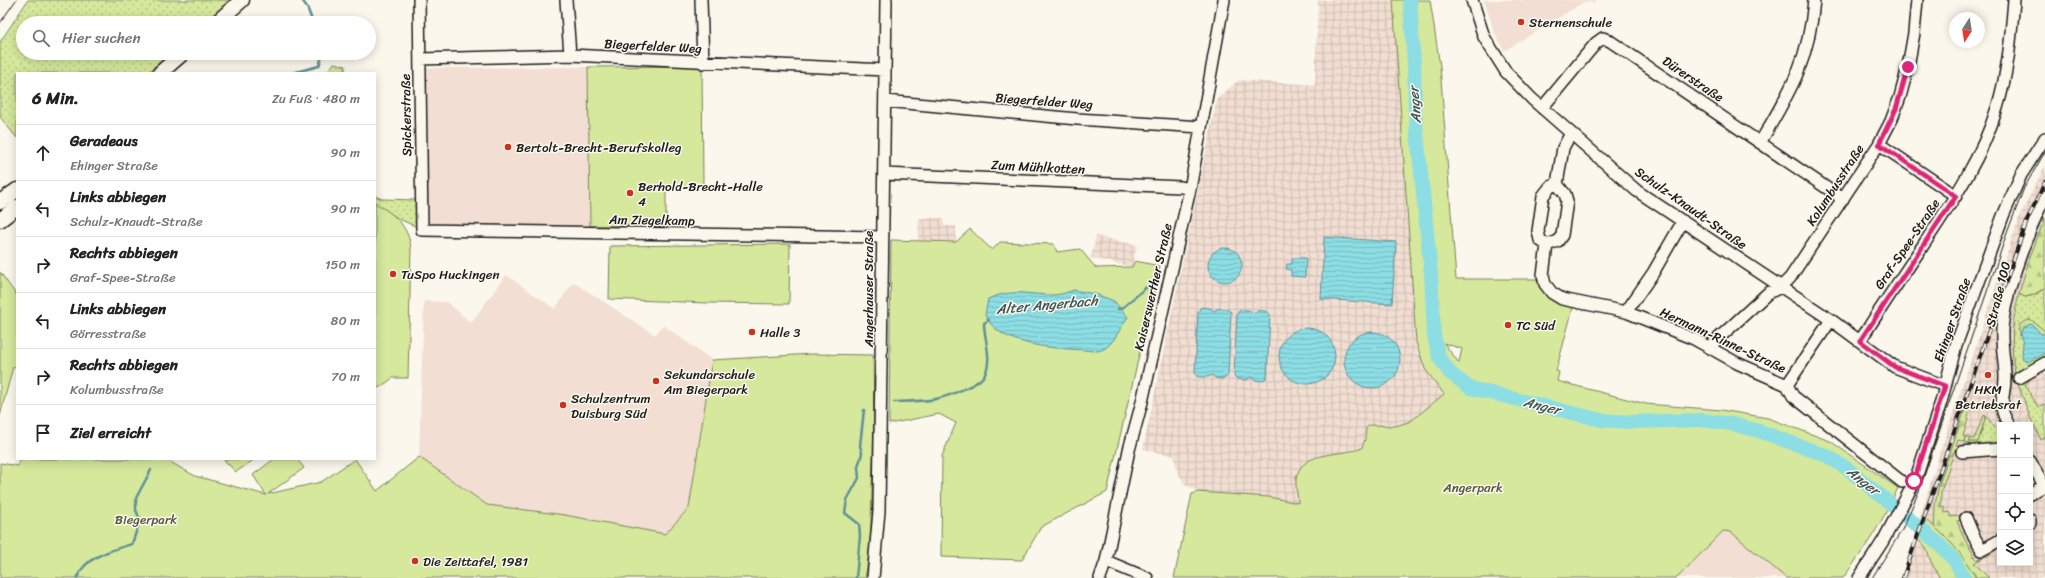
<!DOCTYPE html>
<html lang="de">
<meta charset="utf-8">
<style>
:root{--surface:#fff;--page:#f2f2f2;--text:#222;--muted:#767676;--line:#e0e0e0}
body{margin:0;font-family:Sriracha,sans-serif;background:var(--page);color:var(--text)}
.controls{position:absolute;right:12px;bottom:12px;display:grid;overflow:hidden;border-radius:0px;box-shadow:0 2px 10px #0003}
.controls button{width:36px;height:36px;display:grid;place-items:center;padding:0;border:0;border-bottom:1px solid var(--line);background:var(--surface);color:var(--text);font:20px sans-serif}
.compass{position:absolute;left:1949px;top:12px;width:36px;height:36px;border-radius:50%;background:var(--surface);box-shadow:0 2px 10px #0003;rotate:192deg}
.stop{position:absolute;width:12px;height:12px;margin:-9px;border:3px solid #db2777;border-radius:50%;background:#fff}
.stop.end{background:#db2777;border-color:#fff;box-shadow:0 1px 4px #0008}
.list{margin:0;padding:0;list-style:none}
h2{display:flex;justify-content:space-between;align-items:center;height:52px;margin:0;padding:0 16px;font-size:17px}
h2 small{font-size:13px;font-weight:400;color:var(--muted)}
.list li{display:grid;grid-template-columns:26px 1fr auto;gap:12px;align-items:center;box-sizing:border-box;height:56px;padding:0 16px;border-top:1px solid var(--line)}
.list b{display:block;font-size:15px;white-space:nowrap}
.list p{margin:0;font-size:13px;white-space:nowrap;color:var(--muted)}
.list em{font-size:13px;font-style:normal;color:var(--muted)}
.icon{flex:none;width:22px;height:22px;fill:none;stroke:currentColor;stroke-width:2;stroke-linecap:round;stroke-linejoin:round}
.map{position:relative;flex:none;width:2045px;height:578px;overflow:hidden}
.search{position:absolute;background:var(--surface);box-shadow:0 2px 10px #0003;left:16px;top:16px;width:360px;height:44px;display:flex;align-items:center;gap:10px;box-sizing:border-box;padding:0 14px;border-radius:22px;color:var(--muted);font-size:15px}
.panel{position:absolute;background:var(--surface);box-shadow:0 2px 10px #0003;left:16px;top:72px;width:360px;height:388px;border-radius:0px}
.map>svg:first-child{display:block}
.built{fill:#f2ded2}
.industrial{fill:url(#industrial-grid);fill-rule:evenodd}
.grass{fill:url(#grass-dots);stroke:#78825c}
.forest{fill:url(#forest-firs);stroke:#78825c}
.wetland{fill:url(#wetland-marsh);stroke:#78825c}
.park{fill:#d5e89c;stroke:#78825c;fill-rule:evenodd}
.water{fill:url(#water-rules);stroke:#5f9094}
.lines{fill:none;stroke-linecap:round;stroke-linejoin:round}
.stream{stroke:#5f9094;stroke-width:2.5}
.river{stroke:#8cdde4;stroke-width:14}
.minor-casing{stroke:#1c1c1c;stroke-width:14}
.major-casing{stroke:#1c1c1c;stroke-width:17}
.minor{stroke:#fbf7ec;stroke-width:11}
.major{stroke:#fbf7ec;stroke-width:14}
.tram{stroke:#1c1c1c;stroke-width:1}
.rail-casing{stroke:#1c1c1c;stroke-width:4}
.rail{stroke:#fbf7ec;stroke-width:2.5;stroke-dasharray:8;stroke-linecap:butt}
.route{stroke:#db2777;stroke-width:5}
.poi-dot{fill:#c8321e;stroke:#fbf7ec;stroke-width:1.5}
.labels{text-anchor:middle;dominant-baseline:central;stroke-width:3;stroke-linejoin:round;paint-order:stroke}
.poi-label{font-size:13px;fill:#1c1c1c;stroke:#fbf7ec;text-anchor:start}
.street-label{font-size:13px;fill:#1c1c1c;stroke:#fbf7ec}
.park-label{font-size:13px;fill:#545942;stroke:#fbf7ec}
.water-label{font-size:14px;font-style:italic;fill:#3e5658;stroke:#fbf7ec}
</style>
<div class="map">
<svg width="2045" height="578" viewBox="0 0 2045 578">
<defs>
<pattern id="industrial-grid" width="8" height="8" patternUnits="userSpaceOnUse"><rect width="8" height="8" fill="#f2ded2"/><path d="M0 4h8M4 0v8" fill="none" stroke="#cfbeb4"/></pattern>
<pattern id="grass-dots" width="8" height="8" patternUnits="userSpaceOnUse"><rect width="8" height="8" fill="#d5e89c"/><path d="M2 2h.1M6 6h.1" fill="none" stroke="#b6c686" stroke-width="1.8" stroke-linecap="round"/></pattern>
<pattern id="forest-firs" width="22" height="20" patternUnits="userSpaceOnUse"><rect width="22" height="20" fill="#d5e89c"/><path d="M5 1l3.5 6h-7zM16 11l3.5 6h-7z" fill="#b6c686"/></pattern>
<pattern id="wetland-marsh" width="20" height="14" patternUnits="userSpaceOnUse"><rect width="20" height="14" fill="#d5e89c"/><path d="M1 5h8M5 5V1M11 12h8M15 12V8" fill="none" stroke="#b6c686"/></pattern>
<pattern id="water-rules" width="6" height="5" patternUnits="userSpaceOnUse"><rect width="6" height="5" fill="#8cdde4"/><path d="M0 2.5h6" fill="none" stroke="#78bdc3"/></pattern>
</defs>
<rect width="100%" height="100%" fill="#fbf7ec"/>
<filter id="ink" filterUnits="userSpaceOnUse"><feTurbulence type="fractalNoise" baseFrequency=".025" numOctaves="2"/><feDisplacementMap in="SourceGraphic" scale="8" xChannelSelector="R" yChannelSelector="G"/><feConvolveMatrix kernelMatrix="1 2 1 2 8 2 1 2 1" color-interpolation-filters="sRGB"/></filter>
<g filter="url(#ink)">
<path class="built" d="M1484,0H1595V3L1584,2L1504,51L1494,31Z
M588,67L590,226L428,227L427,68Z
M506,275L555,309L573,282L655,335L663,325L712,360L689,507L665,534L565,515L487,505L419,457L424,301L447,302L471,323Z
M1722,531L1731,532L1786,578H1677Z"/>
<path class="industrial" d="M1318,0H1393L1416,342L1425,369L1444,394L1411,421L1396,426L1370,425L1366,428L1362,448L1352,452L1315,457L1296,480L1298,503L1269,497L1198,492L1184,483L1177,471L1174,456L1143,449L1217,99L1239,80L1315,85Z
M2045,166V578H1976L1926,520L1920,518L1940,452L2020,215ZM2000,425H2030V563H2000Z
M919,218H943L944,226H956V242L918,241Z
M1096,236L1137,245L1132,267L1091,258Z
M1918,540L1927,547L1931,562L1940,578H1905Z"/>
<path class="grass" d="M28,0H231L205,23H23V53H171L148,73H17V138L0,117V42Z
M334,63L346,66L344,73H327Z
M375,196L382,199L417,200V227L399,219L375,203Z
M2045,288V358L2015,373C2010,346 2012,320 2019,294C2029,300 2036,294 2045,288Z
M2027,378L2030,380L2025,384L2038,407L2044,404L2045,406V437L2041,440L2030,417L2018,384L2021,380Z
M1986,416L2000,434V443L1979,447L1964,442L1965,437L1970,438V442H1978Z"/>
<path class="forest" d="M2045,218V288L2033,295L2025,297L2019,294L2028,262Z
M1968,401L1972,403C1968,414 1968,422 1963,436L1965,437L1964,442L1958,440L1956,445L1962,447L1961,450L1955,449L1941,492V507H1944L1945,513L1949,512L1951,517L1962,515L1963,519L1957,521L1965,540L1977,560L2000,546C1994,554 1983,557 1974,563L1989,578H1967L1934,534L1935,505L1939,484Z
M1984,415L1986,416L1978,442H1970V438L1974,439Z"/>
<path class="wetland" d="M2030,319L2045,331V334H2041L2030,324L2022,329L2019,336V325Z"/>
<path class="park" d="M1393,0H1430L1440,66L1456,279H1537C1545,300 1553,302 1573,308L1556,371L1559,372L1557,381L1646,404L1721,410L1768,418L1830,441L1898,488C1884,520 1864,550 1843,578H1786L1731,532L1723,531L1677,578H1174L1192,494L1198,492L1269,497L1298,503C1298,494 1294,483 1297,475C1304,450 1343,456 1362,448L1365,439L1366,428L1370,425L1396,426L1411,421L1444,394L1425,369L1416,342ZM1444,343L1462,349L1459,362V363Z
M702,66L703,186L666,187V225L590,226L588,67Z
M375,203C394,214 407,224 411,247L408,378H393L382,386L375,389Z
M970,229L992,250L1000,242L1054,244L1057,252L1080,249L1096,268L1132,267L1135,261L1160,266L1107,492L1041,527L1022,560L941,557L942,456L956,423L939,414L889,424L891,240L956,242Z
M790,244L789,304L707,303L609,299L610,246Z
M0,272L17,296V369L13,367L0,416Z
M812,354L873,355C874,400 874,444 872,489C871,519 871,549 865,578H0V463L18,466L20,459H165L195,476L266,495L253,475L274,459H297L304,468L268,494L321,482L355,459L377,491L419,457L487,505L565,515L665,534L689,508L712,360Z
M223,459H255L236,472Z
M1926,520C1947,536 1963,555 1976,578H1940L1931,562L1926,547L1918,540Z"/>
<path class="water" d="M1324,237L1396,242L1392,304L1321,299Z
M1208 265a17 17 0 1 1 34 0a17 17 0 1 1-34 0Z
M1292,258H1306L1305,277L1291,276V270L1286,269L1287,264H1292Z
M1074,290L1095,294L1114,301L1128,317C1119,329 1113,348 1098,351C1065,348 1001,350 985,315L988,299C1013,288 1028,295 1053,295C1060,295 1068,292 1074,290Z
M1201,307L1210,308L1214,311C1218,307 1227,308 1231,312L1228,375L1224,379L1215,378L1212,375L1208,377H1198L1195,373L1198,312Z
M1240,310H1249L1253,313C1257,309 1266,310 1270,314L1267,377L1263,381L1254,380L1251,377L1247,380L1237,379L1234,376L1237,314Z
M2030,324L2033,325L2041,334H2045V353L2028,362L2022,358L2023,342L2020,336L2022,329Z
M1279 356a28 28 0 1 1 56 0a28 28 0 1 1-56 0Z
M1344 360a28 28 0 1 1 56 0a28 28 0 1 1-56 0Z"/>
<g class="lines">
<path class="stream" d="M302,0L307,7L313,23
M292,73L319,66L322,56L321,53
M1118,309H1121L1149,285L1157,284
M894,402C926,401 938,402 968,387C975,384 983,379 986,372C992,357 984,338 984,323L989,320
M77,578C84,557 112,550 132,544L140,520L136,510V498L151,470
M856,578L860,536L859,524L845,513L847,500L859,478L858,467L862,453L860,446L864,410"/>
<path class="river" d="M1410,0L1414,64L1415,113L1431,273L1434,336L1439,357L1450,373L1470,388L1601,420L1631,422L1701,420L1732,424L1759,431L1825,455L1848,469L1939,544L1955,561L1964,578"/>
<g class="minor-casing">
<path id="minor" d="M419,0L422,230L882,237
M566,0L570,55
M701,0L703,63
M1472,0L1484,37L1506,72L1532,99L1637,191L1831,320L1895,367L1945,386
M420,59L570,55L885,70
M885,101L1077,119L1201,127
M1542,108L1596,43L1603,38L1610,41L1843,199
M1571,133L1563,148L1557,184L1565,194L1567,201L1562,235L1558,241L1547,245L1543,275L1545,284L1552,293L1562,299L1626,312L1694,339L1737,363L1787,385L1793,396L1902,482
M1761,141C1791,90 1809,61 1814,0
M1879,144L1956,196
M884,174L1181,187L1190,189
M1547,245L1540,240L1538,231L1543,196L1550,187L1557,184
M1626,312L1653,273L1683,221
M1860,341C1880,309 1901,278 1922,247C1952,202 1981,160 1997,108C2008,73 2011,36 2014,0
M1709,347L1768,293L1781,287L1790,278L1879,144L1891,121L1900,97L1908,67L1914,33L1917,0
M2019,378L2045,363
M1787,385L1831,320
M2009,425C1996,404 2005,400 2005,378C2005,362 2001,346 2002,329C2005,290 2028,232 2045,196
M1962,452L2000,449
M2030,461L2045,487
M2030,494L2044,486
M1966,518L1974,537L1982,550L2000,540
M2030,520V523
M1106,561L1147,578
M873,578L879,511L886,0
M1100,578L1106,561L1129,450L1142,402L1190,189L1224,0
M1859,578L1883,541L1915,481L1941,402L1956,345L2003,216L2021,175L2045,138"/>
</g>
<g class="major-casing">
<path id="major" d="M216,23L242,0
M160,73L183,53
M0,202L17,190
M0,220L17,207"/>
</g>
<use href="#minor" class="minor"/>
<use href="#major" class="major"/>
<path class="tram" d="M0,23L16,0
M1872,578L1902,530L1919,491L2007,233L2024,188L2045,152"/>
<g class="rail-casing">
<path id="rail" d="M1903,578L2027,221L2045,182"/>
</g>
<use href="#rail" class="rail"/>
</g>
</g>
<g class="lines" filter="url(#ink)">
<path class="route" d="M1908,67L1896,109L1879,144L1956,196L1860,341L1895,367L1945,386L1914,481"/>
</g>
<g class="poi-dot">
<circle cx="1521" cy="22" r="4"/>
<circle cx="508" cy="147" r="4"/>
<circle cx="630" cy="193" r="4"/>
<circle cx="393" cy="274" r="4"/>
<circle cx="1508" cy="325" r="4"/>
<circle cx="752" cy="332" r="4"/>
<circle cx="1988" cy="375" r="4"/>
<circle cx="656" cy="381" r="4"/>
<circle cx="563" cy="405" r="4"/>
<circle cx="415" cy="561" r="4"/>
</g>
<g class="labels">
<g class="poi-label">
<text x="1529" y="22">Sternenschule</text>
<text x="516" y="147">Bertolt-Brecht-Berufskolleg</text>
<text x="638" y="186">Berhold-Brecht-Halle<tspan x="638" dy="15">4</tspan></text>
<text x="401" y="274">TuSpo Huckingen</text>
<text x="1516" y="325">TC Süd</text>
<text x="760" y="332">Halle 3</text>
<text x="664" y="374">Sekundarschule<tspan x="664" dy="15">Am Biegerpark</tspan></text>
<text x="1988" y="389" text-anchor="middle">HKM<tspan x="1988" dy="15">Betriebsrat</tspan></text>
<text x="571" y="398">Schulzentrum<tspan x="571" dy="15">Duisburg Süd</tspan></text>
<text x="423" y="561">Die Zeittafel, 1981</text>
</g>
<g class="street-label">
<text transform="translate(653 46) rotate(3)">Biegerfelder Weg</text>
<text transform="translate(1693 79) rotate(34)">Dürerstraße</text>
<text transform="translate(1044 101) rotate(4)">Biegerfelder Weg</text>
<text transform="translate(406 115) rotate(-91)">Spickerstraße</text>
<text transform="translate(1038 167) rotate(3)">Zum Mühlkotten</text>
<text transform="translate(1835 185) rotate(-57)">Kolumbusstraße</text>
<text transform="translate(1691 208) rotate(35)">Schulz-Knaudt-Straße</text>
<text transform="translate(652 220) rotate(1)">Am Ziegelkamp</text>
<text transform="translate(1907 244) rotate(-56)">Graf-Spee-Straße</text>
<text transform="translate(1153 287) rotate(-77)">Kaiserswerther Straße</text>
<text transform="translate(868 289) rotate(-90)">Angerhauser Straße</text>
<text transform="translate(1998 294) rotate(-76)">Straße 100</text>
<text transform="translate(1952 320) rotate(-71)">Ehinger Straße</text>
<text transform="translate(1723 340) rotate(25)">Hermann-Rinne-Straße</text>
</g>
<g class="park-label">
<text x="1473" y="487">Angerpark</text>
<text x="146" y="519">Biegerpark</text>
</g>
<g class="water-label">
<text transform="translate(1415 105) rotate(-94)">Anger</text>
<text transform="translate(1047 305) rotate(-5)">Alter Angerbach</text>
<text transform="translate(1542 406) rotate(14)">Anger</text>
<text transform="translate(1863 481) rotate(38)">Anger</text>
</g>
</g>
</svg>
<div class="controls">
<button>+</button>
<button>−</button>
<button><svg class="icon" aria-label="locate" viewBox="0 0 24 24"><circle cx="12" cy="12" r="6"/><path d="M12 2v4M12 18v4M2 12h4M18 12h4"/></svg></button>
<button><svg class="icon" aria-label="layers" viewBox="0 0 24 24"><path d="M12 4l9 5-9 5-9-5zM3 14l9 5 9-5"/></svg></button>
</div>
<svg class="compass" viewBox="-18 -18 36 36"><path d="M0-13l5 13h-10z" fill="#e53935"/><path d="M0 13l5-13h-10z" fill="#767676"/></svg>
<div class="stop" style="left:1914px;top:481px"></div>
<div class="stop end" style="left:1908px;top:67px"></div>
<div class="search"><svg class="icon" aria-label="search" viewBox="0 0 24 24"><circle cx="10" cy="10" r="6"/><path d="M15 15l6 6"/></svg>Hier suchen</div>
<section class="panel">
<h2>6 Min.<small>Zu Fuß · 480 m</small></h2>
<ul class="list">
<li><svg class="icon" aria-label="ahead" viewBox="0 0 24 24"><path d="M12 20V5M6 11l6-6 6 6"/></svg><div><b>Geradeaus</b><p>Ehinger Straße</p></div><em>90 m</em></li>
<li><svg class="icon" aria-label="left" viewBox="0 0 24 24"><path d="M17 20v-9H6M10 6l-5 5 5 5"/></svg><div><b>Links abbiegen</b><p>Schulz-Knaudt-Straße</p></div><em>90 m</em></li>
<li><svg class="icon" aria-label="right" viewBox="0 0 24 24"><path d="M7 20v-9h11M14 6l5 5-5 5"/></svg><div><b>Rechts abbiegen</b><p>Graf-Spee-Straße</p></div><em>150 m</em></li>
<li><svg class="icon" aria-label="left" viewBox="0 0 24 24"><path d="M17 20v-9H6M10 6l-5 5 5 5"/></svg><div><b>Links abbiegen</b><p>Görresstraße</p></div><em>80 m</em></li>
<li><svg class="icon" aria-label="right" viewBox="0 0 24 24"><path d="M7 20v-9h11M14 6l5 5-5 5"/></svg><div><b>Rechts abbiegen</b><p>Kolumbusstraße</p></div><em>70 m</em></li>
<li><svg class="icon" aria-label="arrive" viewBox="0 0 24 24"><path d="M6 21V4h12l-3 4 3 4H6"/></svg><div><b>Ziel erreicht</b></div></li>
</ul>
</section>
</div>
